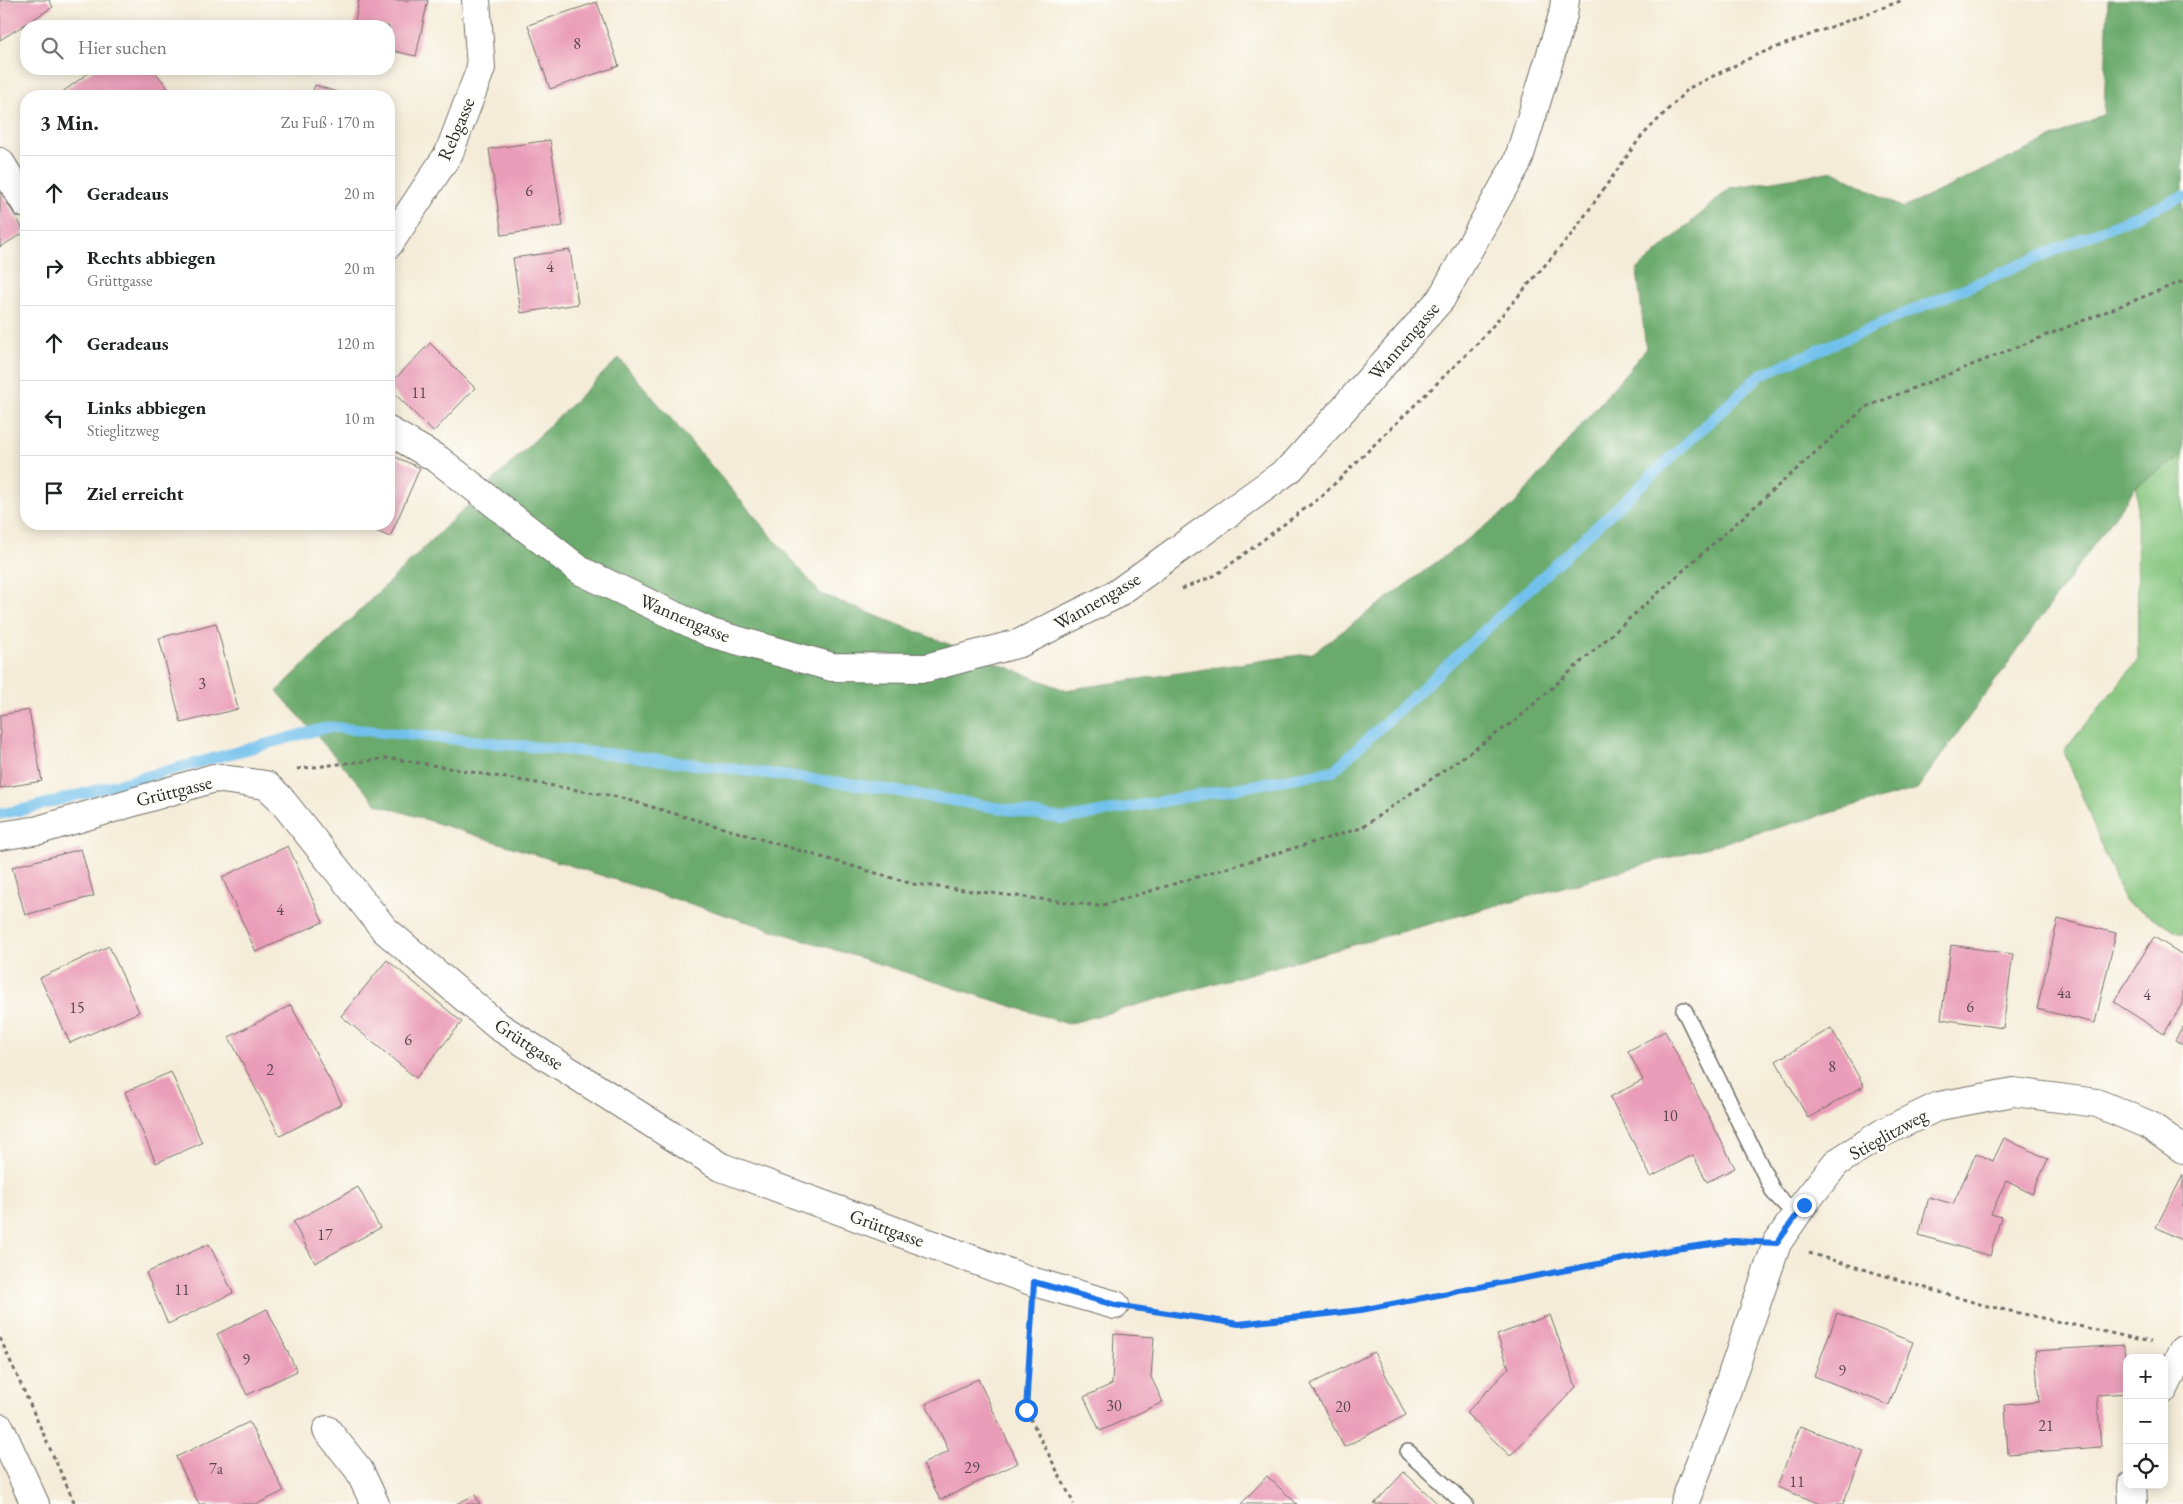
<!DOCTYPE html>
<html lang="de">
<meta charset="utf-8">
<style>
:root{--surface:#fff;--page:#f6f6f6;--text:#202124;--muted:#757577;--line:#e0e0e0}
body{margin:0;font-family:"EB Garamond",serif;background:var(--page);color:var(--text)}
.controls{position:absolute;right:15px;bottom:15px;display:grid;overflow:hidden;border-radius:10px;box-shadow:0 2px 12px #0003}
.controls button{width:45px;height:45px;display:grid;place-items:center;padding:0;border:0;border-bottom:1px solid var(--line);background:var(--surface);color:var(--text);font:25px sans-serif}
.stop{position:absolute;width:15px;height:15px;margin:-11px;border:4px solid #1a73e8;border-radius:50%;background:#fff}
.stop.end{background:#1a73e8;border-color:#fff;box-shadow:0 1px 5px #0008}
.list{margin:0;padding:0;list-style:none}
h2{display:flex;justify-content:space-between;align-items:center;height:65px;margin:0;padding:0 20px;font-size:21px}
h2 small{font-size:16px;font-weight:400;color:var(--muted)}
.list li{display:grid;grid-template-columns:32px 1fr auto;gap:15px;align-items:center;box-sizing:border-box;height:75px;padding:0 20px;border-top:1px solid var(--line)}
.list b{display:block;font-size:19px;white-space:nowrap}
.list p{margin:0;font-size:16px;white-space:nowrap;color:var(--muted)}
.list em{font-size:16px;font-style:normal;color:var(--muted)}
.icon{flex:none;width:28px;height:28px;fill:none;stroke:currentColor;stroke-width:2;stroke-linecap:round;stroke-linejoin:round}
.map{position:relative;flex:none;width:2183px;height:1504px;overflow:hidden}
.search{position:absolute;background:var(--surface);box-shadow:0 2px 12px #0003;left:20px;top:20px;width:375px;height:55px;display:flex;align-items:center;gap:12px;box-sizing:border-box;padding:0 18px;border-radius:20px;color:var(--muted);font-size:19px}
.panel{position:absolute;background:var(--surface);box-shadow:0 2px 12px #0003;left:20px;top:90px;width:375px;height:440px;border-radius:20px}
.map>svg:first-child{display:block}
.green{fill:#84c57d;stroke:#587854}
.forest{fill:#6baa6c;stroke:#4b6a4c}
.lines{fill:none;stroke-linecap:round;stroke-linejoin:round}
.stream{stroke:#72c1ed;stroke-width:11}
.building{fill:#ea9db8}
.lane-casing{stroke:#716f68;stroke-width:18}
.street-casing{stroke:#716f68;stroke-width:30}
.secondary-casing{stroke:#716f68;stroke-width:30}
.path{stroke:#716f68;stroke-width:3;stroke-dasharray:4 4;stroke-linecap:butt}
.lane{stroke:#fff;stroke-width:15}
.street{stroke:#fff;stroke-width:28}
.secondary{stroke:#fff;stroke-width:28}
.route{stroke:#1a73e8;stroke-width:6}
.labels{text-anchor:middle;dominant-baseline:central;stroke-width:5;stroke-linejoin:round;paint-order:stroke}
.number-label{font-size:16px;fill:#5b484e}
.street-label{font-size:19px;fill:#2b2b2b;stroke:#fdfcf7}
</style>
<div class="map">
<svg width="2183" height="1504" viewBox="0 0 2183 1504">
<rect width="100%" height="100%" fill="#fdfcf7"/>
<filter id="ink" filterUnits="userSpaceOnUse"><feTurbulence type="fractalNoise" baseFrequency=".02" numOctaves="2"/><feDisplacementMap in="SourceGraphic" scale="10" xChannelSelector="R" yChannelSelector="G"/><feConvolveMatrix kernelMatrix="1 2 1 2 8 2 1 2 1" color-interpolation-filters="sRGB"/></filter>
<filter id="wash" filterUnits="userSpaceOnUse"><feTurbulence type="fractalNoise" baseFrequency=".0096" numOctaves="4" result="noise"/><feDisplacementMap in="SourceGraphic" scale="20" xChannelSelector="R" yChannelSelector="G"/><feGaussianBlur stdDeviation="1.12" result="paint"/><feColorMatrix in="noise" values="0 0 0 0 0 0 0 0 0 0 0 0 0 0 0 0 0 1.4 0 .05"/><feComposite in="paint" operator="in"/></filter>
<g filter="url(#wash)">
<rect width="100%" height="100%" fill="#f4ecd8"/>
<path class="green" d="M2183,455V935L2124,901L2064,751L2138,660L2137,485Z"/>
<path class="forest" d="M2108,0H2183V455L2137,485L1917,789L1068,1024L377,804L277,691L619,358L821,594L1065,690L1313,653L1514,505L1646,349L1637,270L1730,188L1834,171L1903,208L2104,114Z"/>
<g class="lines">
<path class="stream" d="M0,814L26,809L329,727L629,756L859,785L1064,819L1333,771L1760,375L2183,196"/>
</g>
<g id="blocks">
<path class="building" d="M0,0H49L53,7L0,40Z
M359,0H428L416,56L389,50V26H354Z
M597,2L619,66L550,89L528,25Z
M94,69H153L174,96H57Z
M315,85L349,96H311Z
M550,140L563,226L502,235L489,149Z
M0,191L25,232L0,247Z
M570,250L578,304L521,313L513,258Z
M430,343L475,388L433,432L389,388V385Z
M389,454L420,468L390,537L359,524H389Z
M216,623L238,709L181,723L159,638Z
M29,710L42,781L0,788V715Z
M288,846L323,922L256,952L222,877Z
M81,849L94,896L25,915L12,867Z
M2058,919L2116,933L2095,1023L2037,1009Z
M2154,937L2183,955V1002L2164,1034L2114,1002Z
M1951,945L2013,954L2003,1028L1941,1019Z
M109,946L139,1012L70,1043L40,978Z
M387,960L462,1022L416,1078L341,1016Z
M291,1005L342,1104L280,1136L229,1037Z
M2183,1027V1045L2175,1040Z
M1831,1028L1864,1086L1808,1118L1776,1061Z
M1665,1031L1735,1168L1707,1182L1693,1155L1651,1177L1610,1097L1643,1080L1628,1051Z
M171,1072L202,1143L156,1163L125,1092Z
M2004,1138L2048,1159L2032,1194L2006,1181L1991,1214L2001,1217L1990,1256L1919,1235L1929,1197L1953,1204L1976,1153L1993,1161Z
M2183,1175V1241L2156,1227Z
M358,1187L380,1228L315,1263L293,1222Z
M209,1244L233,1293L168,1324L146,1273Z
M267,1309L297,1371L247,1395L217,1334Z
M1837,1313L1913,1342L1889,1405L1814,1376Z
M1550,1315L1576,1387L1510,1456L1466,1413L1509,1368L1497,1335Z
M1114,1334L1154,1337L1151,1377L1163,1402L1100,1431L1084,1397L1112,1384Z
M2124,1345L2127,1393L2097,1395L2101,1447L2008,1454L2005,1405L2039,1402L2035,1351Z
M1374,1352L1406,1415L1344,1447L1311,1384Z
M978,1379L1018,1463L940,1500L923,1464L949,1451L926,1404Z
M249,1422L284,1491L257,1504H199L176,1457Z
M1800,1426L1864,1451L1843,1504H1821L1777,1487Z
M1404,1472L1438,1504H1374Z
M1267,1476L1297,1504H1241Z
M475,1495L480,1504H456Z"/>
</g>
</g>
<g filter="url(#ink)">
<use href="#blocks" fill-opacity="0" stroke="#716f68" stroke-width="1"/>
<g class="lines">
<g class="lane-casing">
<path id="lane" d="M1684,1010L1774,1193L1796,1215
M1408,1452L1465,1504"/>
</g>
<g class="street-casing">
<path id="street" d="M0,162L26,204
M389,244L449,153L481,68L476,0
M389,431L439,460L581,571L711,633L832,667L926,668L1020,643L1115,595L1291,468L1441,299L1518,161L1563,15L1565,0
M0,836L39,830L214,778L266,785L279,797L385,930L498,1026L721,1167L1034,1282L1115,1305
M2164,1389L2183,1350
M327,1430L359,1470L375,1504
M2132,1485L2133,1504
M1684,1504L1718,1416L1777,1243L1803,1205L1836,1163L1884,1132L1939,1106L2014,1092L2097,1103L2149,1125L2183,1149"/>
</g>
<g class="secondary-casing">
<path id="secondary" d="M0,1428L35,1504"/>
</g>
<path class="path" d="M1182,589L1216,575L1322,496L1477,344L1571,235L1640,138L1689,88L1756,55L1903,0
M297,769L390,758L618,797L913,884L1100,906L1361,828L1516,720L1866,407L2183,281
M1809,1253L1983,1305L2151,1342
M1146,1310L1239,1324L1361,1310L1675,1249L1744,1242
M1032,1315L1026,1410L1074,1504
M0,1338L75,1504"/>
<use href="#lane" class="lane"/>
<use href="#street" class="street"/>
<use href="#secondary" class="secondary"/>
</g>
</g>
<g class="lines" filter="url(#ink)">
<path class="route" d="M1026,1410L1034,1282L1115,1305L1239,1324L1361,1310L1675,1249L1734,1241L1777,1243L1804,1205"/>
</g>
<g class="labels">
<g class="number-label">
<text x="577" y="43">8</text>
<text x="529" y="190">6</text>
<text x="550" y="266">4</text>
<text x="419" y="392">11</text>
<text x="202" y="683">3</text>
<text x="280" y="909">4</text>
<text x="2064" y="992">4a</text>
<text x="2147" y="994">4</text>
<text x="1970" y="1006">6</text>
<text x="77" y="1007">15</text>
<text x="408" y="1039">6</text>
<text x="1832" y="1066">8</text>
<text x="270" y="1069">2</text>
<text x="1670" y="1115">10</text>
<text x="325" y="1234">17</text>
<text x="182" y="1289">11</text>
<text x="246" y="1359">9</text>
<text x="1842" y="1370">9</text>
<text x="1114" y="1405">30</text>
<text x="1343" y="1406">20</text>
<text x="2046" y="1425">21</text>
<text x="972" y="1467">29</text>
<text x="216" y="1468">7a</text>
<text x="1797" y="1481">11</text>
</g>
<g class="street-label">
<text transform="translate(456 129) rotate(-67)">Rebgasse</text>
<text transform="translate(1404 341) rotate(-49)">Wannengasse</text>
<text transform="translate(1097 601) rotate(-30)">Wannengasse</text>
<text transform="translate(685 618) rotate(23)">Wannengasse</text>
<text transform="translate(174 791) rotate(-14)">Grüttgasse</text>
<text transform="translate(529 1044) rotate(33)">Grüttgasse</text>
<text transform="translate(1888 1134) rotate(-29)">Stieglitzweg</text>
<text transform="translate(887 1228) rotate(20)">Grüttgasse</text>
</g>
</g>
</svg>
<div class="controls">
<button>+</button>
<button>−</button>
<button><svg class="icon" aria-label="locate" viewBox="0 0 24 24"><circle cx="12" cy="12" r="6"/><path d="M12 2v4M12 18v4M2 12h4M18 12h4"/></svg></button>
</div>
<div class="stop" style="left:1026px;top:1410px"></div>
<div class="stop end" style="left:1804px;top:1205px"></div>
<div class="search"><svg class="icon" aria-label="search" viewBox="0 0 24 24"><circle cx="10" cy="10" r="6"/><path d="M15 15l6 6"/></svg>Hier suchen</div>
<section class="panel">
<h2>3 Min.<small>Zu Fuß · 170 m</small></h2>
<ul class="list">
<li><svg class="icon" aria-label="ahead" viewBox="0 0 24 24"><path d="M12 20V5M6 11l6-6 6 6"/></svg><div><b>Geradeaus</b></div><em>20 m</em></li>
<li><svg class="icon" aria-label="right" viewBox="0 0 24 24"><path d="M7 20v-9h11M14 6l5 5-5 5"/></svg><div><b>Rechts abbiegen</b><p>Grüttgasse</p></div><em>20 m</em></li>
<li><svg class="icon" aria-label="ahead" viewBox="0 0 24 24"><path d="M12 20V5M6 11l6-6 6 6"/></svg><div><b>Geradeaus</b></div><em>120 m</em></li>
<li><svg class="icon" aria-label="left" viewBox="0 0 24 24"><path d="M17 20v-9H6M10 6l-5 5 5 5"/></svg><div><b>Links abbiegen</b><p>Stieglitzweg</p></div><em>10 m</em></li>
<li><svg class="icon" aria-label="arrive" viewBox="0 0 24 24"><path d="M6 21V4h12l-3 4 3 4H6"/></svg><div><b>Ziel erreicht</b></div></li>
</ul>
</section>
</div>
